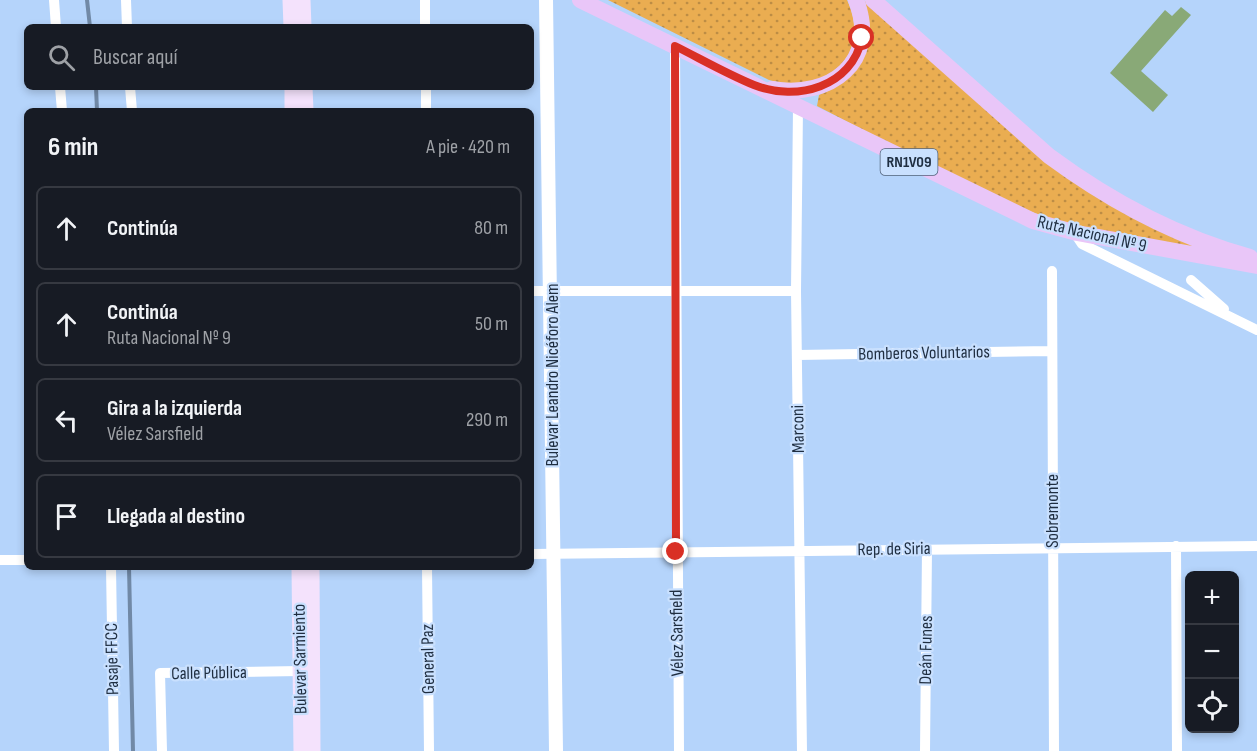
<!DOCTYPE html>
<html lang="es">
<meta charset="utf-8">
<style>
:root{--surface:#171b24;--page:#20242c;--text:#f1f3f6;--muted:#9ea1a6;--line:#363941}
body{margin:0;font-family:"Sofia Sans Condensed",sans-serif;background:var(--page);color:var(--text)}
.controls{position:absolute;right:18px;bottom:18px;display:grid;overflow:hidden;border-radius:9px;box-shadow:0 3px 9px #0003}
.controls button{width:54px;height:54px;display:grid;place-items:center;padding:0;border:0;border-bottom:2px solid var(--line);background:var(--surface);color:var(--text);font:30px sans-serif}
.stop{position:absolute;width:18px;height:18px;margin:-14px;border:4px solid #d93025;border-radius:50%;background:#fff}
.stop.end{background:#d93025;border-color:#fff;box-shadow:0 2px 6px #0008}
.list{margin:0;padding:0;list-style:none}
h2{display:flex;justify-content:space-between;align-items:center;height:78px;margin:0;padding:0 24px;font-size:26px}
h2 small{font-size:20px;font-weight:400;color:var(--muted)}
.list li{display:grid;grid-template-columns:39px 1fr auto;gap:18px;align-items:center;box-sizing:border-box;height:84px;margin:0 12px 12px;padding:0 12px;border:2px solid var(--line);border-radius:9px}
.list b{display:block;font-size:22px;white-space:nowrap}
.list p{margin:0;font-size:20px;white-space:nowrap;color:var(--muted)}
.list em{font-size:20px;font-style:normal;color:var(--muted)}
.icon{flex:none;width:33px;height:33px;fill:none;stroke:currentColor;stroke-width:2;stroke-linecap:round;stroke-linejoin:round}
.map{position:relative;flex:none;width:1257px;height:751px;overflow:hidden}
.search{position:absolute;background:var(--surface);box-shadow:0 3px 9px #0003;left:24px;top:24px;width:510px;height:66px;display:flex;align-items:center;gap:15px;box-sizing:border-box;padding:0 21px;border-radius:9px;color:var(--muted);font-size:22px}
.panel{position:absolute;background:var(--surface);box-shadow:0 3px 9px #0003;left:24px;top:108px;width:510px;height:462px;border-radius:9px}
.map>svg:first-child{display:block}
.grass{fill:url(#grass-dots)}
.building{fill:#89a977}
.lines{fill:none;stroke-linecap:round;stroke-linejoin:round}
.minor{stroke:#fff;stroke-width:10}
.tertiary{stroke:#fff;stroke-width:14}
.secondary{stroke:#f4e2fc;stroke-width:15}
.primary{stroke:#e9c6f8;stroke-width:16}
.rail{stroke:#7189a6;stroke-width:4}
.route{stroke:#d93025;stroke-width:8}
.labels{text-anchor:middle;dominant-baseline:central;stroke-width:4.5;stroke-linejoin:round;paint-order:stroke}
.shield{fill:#c9e0fe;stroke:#52637a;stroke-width:1.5}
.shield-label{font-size:16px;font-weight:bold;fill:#1f2e41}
.street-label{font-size:18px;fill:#1f2e41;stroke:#c9e0fe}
</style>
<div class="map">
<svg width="1257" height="751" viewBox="0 0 1257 751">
<defs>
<pattern id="grass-dots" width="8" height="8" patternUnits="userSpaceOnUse" patternTransform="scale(1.5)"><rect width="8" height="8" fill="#eaad51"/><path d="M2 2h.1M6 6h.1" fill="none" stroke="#bd8d45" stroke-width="1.8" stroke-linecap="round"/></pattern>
</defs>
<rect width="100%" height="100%" fill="#b5d4fb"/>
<path class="grass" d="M608,0H847C874,57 824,95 769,80Z
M865,1L1055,167L1240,260L1065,224L996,199L817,106L819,95L830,90L869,21Z"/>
<path class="building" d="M1181,7L1191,15L1141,71L1168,95L1153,112L1110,73L1165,10L1172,16Z"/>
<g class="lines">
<path class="minor" d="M54,0L56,27
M126,0L127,27
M425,0V27
M675,46L679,751
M60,87L62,111
M130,87L132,111
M426,87V111
M798,107L796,291L802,751
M1074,232L1082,244L1257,330
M1052,271L1054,751
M1191,280L1224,309
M531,291H796
M797,355L1051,351
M1176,546L1177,751
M531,554L1257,546
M0,560H27
M111,567L114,751
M427,567L429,751
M162,751L160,673L300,671
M925,751L927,549"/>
<path class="tertiary" d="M546,0L556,751"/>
<path class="secondary" d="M290,0L291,27
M303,0L304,27
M292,87V111
M305,87L306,111
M299,567L301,751
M312,567L313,751"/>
<path class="primary" d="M580,0L1033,221L1077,233L1257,266
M873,0L1049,156C1110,201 1177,237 1250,257
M772,89C830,99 880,62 856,0"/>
<path class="rail" d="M87,0L90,27
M96,87L97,111
M129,567L133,751"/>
</g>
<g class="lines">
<path class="route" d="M676,552L675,46C701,59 727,74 754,85C797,102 852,87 862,38"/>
</g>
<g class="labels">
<rect class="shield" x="880.5" y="149" width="57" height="26" rx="4.5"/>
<g class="shield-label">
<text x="909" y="162">RN1V09</text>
</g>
<g class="street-label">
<text transform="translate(1092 234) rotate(13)">Ruta Nacional Nº 9</text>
<text transform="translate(924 353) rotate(-1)">Bomberos Voluntarios</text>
<text transform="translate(552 375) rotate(-90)">Bulevar Leandro Nicéforo Alem</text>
<text transform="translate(798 429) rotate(-91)">Marconi</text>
<text transform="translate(1052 511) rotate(-90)">Sobremonte</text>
<text transform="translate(894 549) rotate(-1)">Rep. de Siria</text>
<text transform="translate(677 633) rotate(-91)">Vélez Sarsfield</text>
<text transform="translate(926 650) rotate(-89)">Deán Funes</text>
<text transform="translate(112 659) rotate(-91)">Pasaje FFCC</text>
<text transform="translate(300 659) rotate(-91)">Bulevar Sarmiento</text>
<text transform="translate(428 659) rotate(-91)">General Paz</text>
<text transform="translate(209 673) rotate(-1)">Calle Pública</text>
</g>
</g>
</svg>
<div class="controls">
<button>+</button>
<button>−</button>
<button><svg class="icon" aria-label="locate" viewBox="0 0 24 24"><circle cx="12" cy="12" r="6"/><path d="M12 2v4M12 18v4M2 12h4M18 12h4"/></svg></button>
</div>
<div class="stop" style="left:862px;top:38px"></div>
<div class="stop end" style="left:676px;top:552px"></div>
<div class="search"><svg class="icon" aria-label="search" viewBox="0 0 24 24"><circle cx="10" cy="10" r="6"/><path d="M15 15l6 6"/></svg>Buscar aquí</div>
<section class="panel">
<h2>6 min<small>A pie · 420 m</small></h2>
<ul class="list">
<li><svg class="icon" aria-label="ahead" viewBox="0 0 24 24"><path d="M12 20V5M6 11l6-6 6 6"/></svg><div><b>Continúa</b></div><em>80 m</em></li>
<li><svg class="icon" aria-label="ahead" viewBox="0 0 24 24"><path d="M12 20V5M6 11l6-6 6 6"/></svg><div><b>Continúa</b><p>Ruta Nacional Nº 9</p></div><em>50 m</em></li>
<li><svg class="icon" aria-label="left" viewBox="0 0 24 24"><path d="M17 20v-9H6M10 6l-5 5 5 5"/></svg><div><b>Gira a la izquierda</b><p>Vélez Sarsfield</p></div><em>290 m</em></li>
<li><svg class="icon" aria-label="arrive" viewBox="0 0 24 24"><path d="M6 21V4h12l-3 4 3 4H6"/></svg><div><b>Llegada al destino</b></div></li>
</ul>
</section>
</div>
